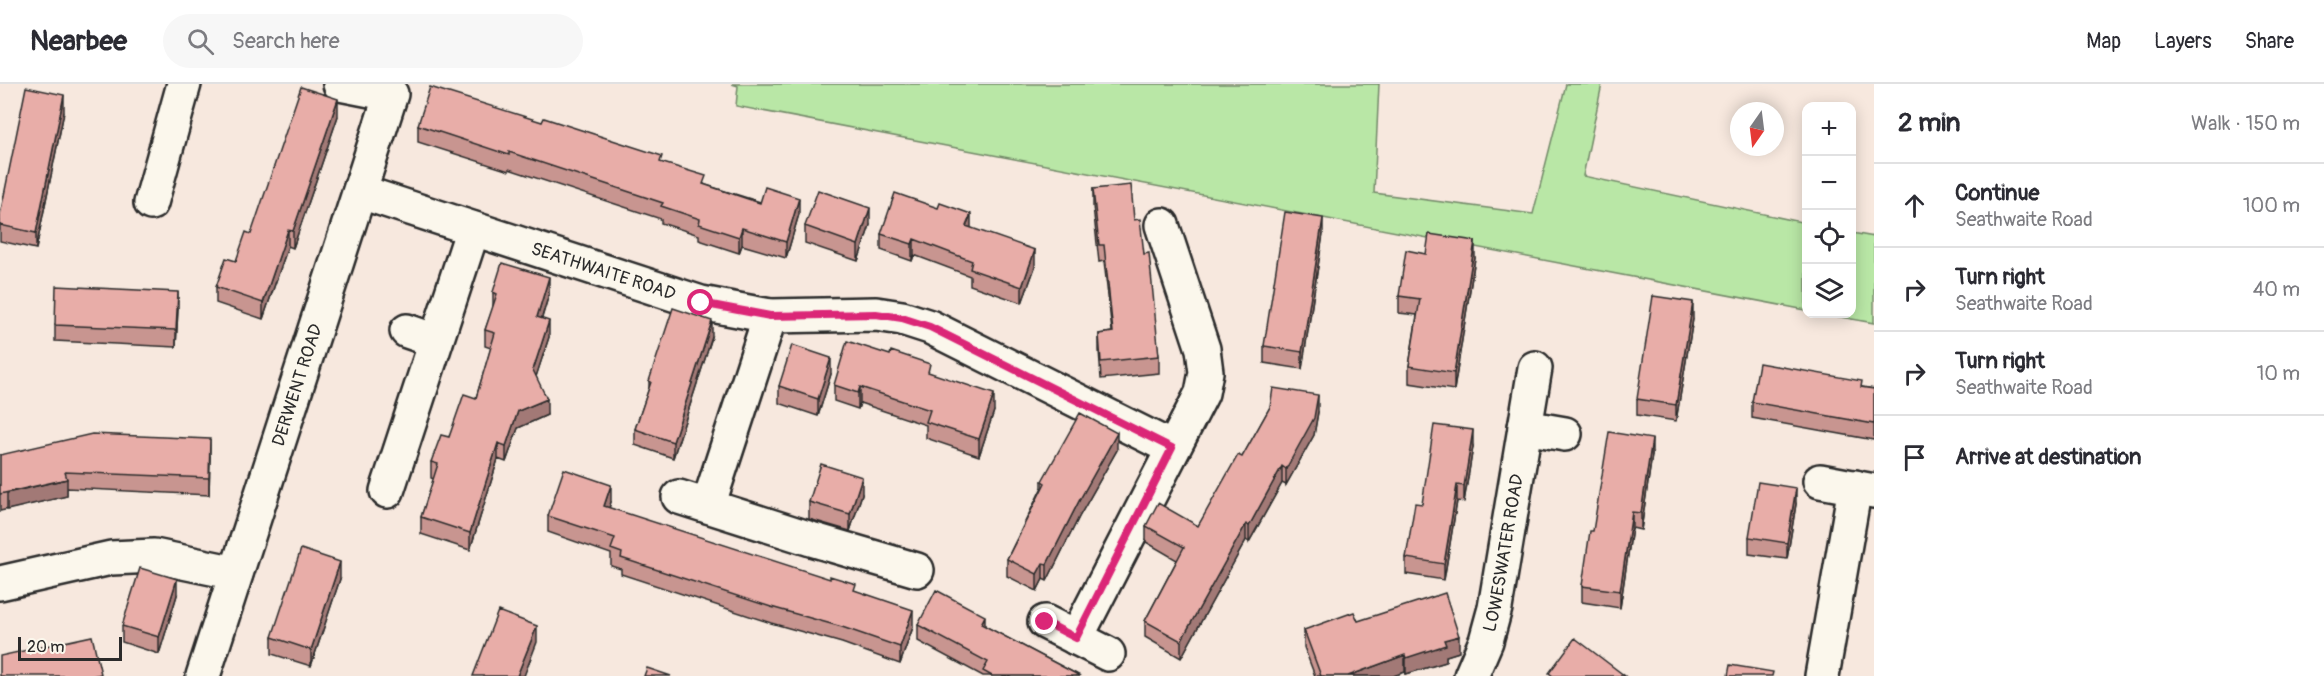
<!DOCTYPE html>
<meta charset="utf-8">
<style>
:root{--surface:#fff;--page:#f7f7f7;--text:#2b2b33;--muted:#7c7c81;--line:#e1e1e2}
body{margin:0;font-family:Pangolin,sans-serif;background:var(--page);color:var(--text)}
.controls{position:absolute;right:18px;top:18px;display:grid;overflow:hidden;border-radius:12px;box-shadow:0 3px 15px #0003}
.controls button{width:54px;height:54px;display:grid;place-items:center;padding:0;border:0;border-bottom:2px solid var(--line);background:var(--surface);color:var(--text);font:30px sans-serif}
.compass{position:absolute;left:1730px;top:18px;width:54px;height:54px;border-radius:50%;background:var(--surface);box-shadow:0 3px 15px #0003;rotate:194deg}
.scale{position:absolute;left:18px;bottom:15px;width:104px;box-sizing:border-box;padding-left:6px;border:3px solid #2b2b2b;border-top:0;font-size:16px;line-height:21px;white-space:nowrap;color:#2b2b2b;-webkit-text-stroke:4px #fbf7ec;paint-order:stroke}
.stop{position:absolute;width:18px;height:18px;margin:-14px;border:4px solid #db2777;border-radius:50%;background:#fff}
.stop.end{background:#db2777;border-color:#fff;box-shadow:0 2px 6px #0008}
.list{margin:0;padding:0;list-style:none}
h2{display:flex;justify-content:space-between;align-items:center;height:78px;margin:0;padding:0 24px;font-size:26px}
h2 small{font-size:20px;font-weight:400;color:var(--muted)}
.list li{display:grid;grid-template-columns:39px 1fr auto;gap:18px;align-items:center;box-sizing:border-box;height:84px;padding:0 24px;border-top:2px solid var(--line)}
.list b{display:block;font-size:22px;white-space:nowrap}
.list p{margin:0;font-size:20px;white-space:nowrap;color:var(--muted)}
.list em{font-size:20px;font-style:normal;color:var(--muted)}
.icon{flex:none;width:33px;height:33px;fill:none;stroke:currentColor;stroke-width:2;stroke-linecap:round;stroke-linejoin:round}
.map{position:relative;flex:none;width:1874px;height:592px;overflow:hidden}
header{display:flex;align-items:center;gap:36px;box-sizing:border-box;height:84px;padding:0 30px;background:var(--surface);border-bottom:2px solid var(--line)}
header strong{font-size:28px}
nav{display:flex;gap:33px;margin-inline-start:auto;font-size:21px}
.search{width:420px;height:54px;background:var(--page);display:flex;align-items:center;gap:15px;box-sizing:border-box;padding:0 21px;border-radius:33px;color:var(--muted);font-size:22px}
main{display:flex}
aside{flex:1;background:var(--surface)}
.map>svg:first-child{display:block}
.green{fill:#b9e7a6;stroke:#728968;stroke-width:1.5}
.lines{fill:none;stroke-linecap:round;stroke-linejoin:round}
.minor-casing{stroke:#2b2b2b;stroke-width:38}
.minor{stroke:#fbf7ec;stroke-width:33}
.wall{fill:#c89590;stroke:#2b2b2b;stroke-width:1.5}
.shaded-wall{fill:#a27976;stroke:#2b2b2b;stroke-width:1.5}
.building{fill:#e8ada8;stroke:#2b2b2b;stroke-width:1.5}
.route{stroke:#db2777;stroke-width:8}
.labels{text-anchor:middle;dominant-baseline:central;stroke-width:5;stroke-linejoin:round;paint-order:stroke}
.street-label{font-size:18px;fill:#2b2b2b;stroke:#fbf7ec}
</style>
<header>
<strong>Nearbee</strong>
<div class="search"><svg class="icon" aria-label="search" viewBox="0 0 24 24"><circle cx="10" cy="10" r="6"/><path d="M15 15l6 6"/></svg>Search here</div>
<nav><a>Map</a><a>Layers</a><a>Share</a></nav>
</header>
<main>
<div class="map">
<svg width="1874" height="592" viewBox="0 0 1874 592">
<rect width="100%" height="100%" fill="#f7e8de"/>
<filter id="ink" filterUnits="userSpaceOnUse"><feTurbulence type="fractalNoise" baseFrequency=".0167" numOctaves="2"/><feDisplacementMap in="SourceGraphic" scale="12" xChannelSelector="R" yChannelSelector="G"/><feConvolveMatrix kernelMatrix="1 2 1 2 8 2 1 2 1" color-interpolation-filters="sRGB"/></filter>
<g filter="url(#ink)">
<path class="green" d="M732,0H1379L1374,109L1533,130L1566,0H1602L1583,92L1806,139V226L736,22L738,2Z
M1852,149L1874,153V239L1824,230H1852Z"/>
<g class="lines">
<g class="minor-casing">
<g id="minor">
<path id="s1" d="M361,108L701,219L770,232L876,230L902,234L930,243L1172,364"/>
<path d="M151,119L184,0"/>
<path d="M407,247L436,257"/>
<path d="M1525,343L1565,350"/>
<path d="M1820,397L1874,407"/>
<path d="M387,407L473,145"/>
<path d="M679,413L811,455L917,486"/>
<path d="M708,422L770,232"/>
<path d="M0,499L111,474L154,472L236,489"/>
<path d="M1045,538L1108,570"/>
<path d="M1076,554L1202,309L1206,288L1203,265L1162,141"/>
<path id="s2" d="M203,592L391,10L340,0"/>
<path id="s3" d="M1471,592L1486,557L1495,524L1535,284"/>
<path d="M1822,592L1855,403"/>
</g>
</g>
<use href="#minor" class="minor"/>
</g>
<path class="wall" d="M64,28L36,165L0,157V131Z
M338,32L293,164L288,162L263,235L216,219V203L236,177L251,150Z
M418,41L662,79L706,101L799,130L786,174L742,161L739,169L699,156V151L661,139V135L509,85V87L418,58Z
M1093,105L1134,136L1144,170L1159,272V289L1101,295L1099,266V250L1112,248L1104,177L1099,178L1093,122Z
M870,141L858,177L805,159V142Z
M971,144L1035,183L1022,219L970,201V192L914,171L912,177L881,166V150Z
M1323,150L1302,285L1264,279V262Z
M1426,170L1475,174L1454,306L1409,299V282L1417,231L1399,229V212Z
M493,208L549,210L542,234L549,253L536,292L547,331L518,344L506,378L498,375L470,466L421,450V433L434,395L431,394V378L476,314L491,264L485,262V246L493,224Z
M178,224L176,263L55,257V241Z
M1693,235L1676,337L1637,331V315Z
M712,253L673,374L635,361V345L649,304V297Z
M930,289L994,327L979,372L926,354V341L860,319L858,325L834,317V301Z
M831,290L818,332L779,319V302Z
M1862,303L1874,305V356L1752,334V318Z
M1270,323L1318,328L1314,351L1286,401L1282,399L1249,458L1246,456L1181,574L1145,553V537L1177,476L1146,458V442H1198L1242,373Z
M1473,363L1464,418L1457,417L1444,496L1406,490V474L1422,420Z
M1117,366L1079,433L1047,497L1043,495L1037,507L1007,492V475L1042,403V397Z
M0,371L210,372L209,411L67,404V412L0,427Z
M1652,371L1641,446L1632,444L1620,524L1582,518V502L1593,447Z
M862,410L850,447L809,435V418Z
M611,418L609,424L856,507L913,543L900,580L842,559L771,539L621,490V485L611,482V470L548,448V432Z
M1796,420L1787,475L1749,470V453Z
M340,495L311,582L272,570V553Z
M177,511L159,570L122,558V542Z
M918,541L985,542L1080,592H983L918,557Z
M1304,546L1459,568L1446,572V578L1406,590L1405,588L1393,592H1315L1304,563Z"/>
<path class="shaded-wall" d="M64,11V28L36,165V149Z
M338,15V32L293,164V147Z
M799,114V130L786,174V158Z
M870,124V141L858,177V161Z
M971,130V146L966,142Z
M1323,134V150L1302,285V268Z
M742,144V161L739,169V153Z
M288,146V162L263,235V219Z
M914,155V171L912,177V160Z
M1475,157V174L1454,306V289Z
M1035,166V183L1022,219V203Z
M549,193V210L537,249V233Z
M178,208V224L176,263V246Z
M1693,218V235L1676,337V321Z
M549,237V253L533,302V286Z
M712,237V253L673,374V358Z
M831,274V290L818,332V315Z
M860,303V319L858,325V309Z
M994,310V327L979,372V355Z
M1318,311V328L1314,351L1286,401V385Z
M547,315V331L518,344L506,378V362L518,327Z
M1473,346V363L1464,418V402Z
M1117,349V366L1079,433L1047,497V480L1079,417Z
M210,355V372L209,411V394Z
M1652,355V371L1641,446V429Z
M498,359V375L470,466V449Z
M1282,382V399L1249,458V442Z
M862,393V410L850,447V430Z
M67,395V412L7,426V409Z
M611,401V418L604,439V422Z
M1457,401V417L1444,496V480Z
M1796,404V420L1787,475V459Z
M1632,428V444L1620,524V507Z
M1246,440V456L1181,574V557Z
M340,478V495L311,582V566Z
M1043,479V495L1037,507V490Z
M177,495V511L159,570V553Z
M913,526V543L900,580V563Z
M985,532V549L981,540Z
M537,542V558L524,592H517Z
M1459,552V568L1446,572V578L1406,590V574L1444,556Z
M1405,571V588L1393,592H1348Z"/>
<path class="building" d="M26,3L64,11L36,149L0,141V131Z
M301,3L338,15L293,147L288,146L263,219L216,203L226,174L236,177L246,148L251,150Z
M430,3L542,38L544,34L662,72L660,78L706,92L703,100L760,119L765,103L799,114L786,158L742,144L739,153L699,140L700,135L661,122L663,119L509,68V71L418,41Z
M1131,101L1134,136L1140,135L1144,170L1149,169L1159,272L1101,278L1099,250L1113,248L1104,161H1099L1093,105Z
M818,106L870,124L858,161L805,142Z
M895,109L938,124L940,119L971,130L966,142L1035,166L1022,203L970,185L972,177L914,155L912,160L881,150Z
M1285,128L1323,134L1302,268L1264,262Z
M1429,150L1475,157L1454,289L1409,282L1420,215L1399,212L1406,166L1426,170Z
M502,179L549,193L537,233L549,237L533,286L547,315L518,327L506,362L498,359L470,449L421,433L438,380L431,378L441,351L449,353L464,310L476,314L495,249L485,246L497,210L493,208Z
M56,202L178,208L176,246L55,241Z
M1653,212L1693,218L1676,321L1637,315Z
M673,224L712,237L673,358L635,345L651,298L649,297Z
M847,257L890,271L891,267L930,280L928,288L994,310L979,355L926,338L930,326L860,303L858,309L834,301Z
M792,261L831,274L818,315L779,302Z
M1759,279L1862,297L1861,303L1874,305V340L1752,318Z
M1273,304L1318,311L1314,334L1286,385L1282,382L1249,442L1246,440L1181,557L1145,537L1184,463L1146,442L1158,419L1198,442L1238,371L1242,373L1270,323Z
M1080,329L1117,349L1079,417L1047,480L1043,479L1037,490L1007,475L1045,399L1042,397Z
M1434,341L1473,346L1464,402L1457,401L1444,480L1406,474L1415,419L1422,420Z
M1609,348L1652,355L1641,429L1632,428L1620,507L1582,502L1590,447H1593Z
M92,350L210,355L209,394L65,388L67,395L0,410V371Z
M821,380L862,393L850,430L809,418Z
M564,385L611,401L604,422L830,495V492L856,500L854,506L913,526L900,563L842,543L771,523L621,474L622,469L611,465L615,454L548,432Z
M1758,398L1796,404L1787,459L1749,453Z
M301,465L340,478L311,566L272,553Z
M140,484L177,495L159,553L122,542Z
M936,506L985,532L981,540L1080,592H992L983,587L988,578L918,541Z
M1445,509L1459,552L1444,556L1446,561L1406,574L1405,571L1348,592H1321L1304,546L1354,528L1358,537Z
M498,527L537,542L517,592H473Z
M92,552L101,590L92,592H0V572Z
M1575,554L1625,592H1553L1549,589Z
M1730,581L1773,588L1772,592H1728Z
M647,584L671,592H644Z"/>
</g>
<g class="lines" filter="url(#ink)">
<path class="route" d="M701,219L770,232L876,230L902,234L930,243L1172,364L1076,554L1045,538"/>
</g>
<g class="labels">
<g class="street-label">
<text stroke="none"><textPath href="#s1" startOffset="255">SEATHWAITE ROAD</textPath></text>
<text stroke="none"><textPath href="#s2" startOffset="306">DERWENT ROAD</textPath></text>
<text stroke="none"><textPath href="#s3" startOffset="128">LOWESWATER ROAD</textPath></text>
</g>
</g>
</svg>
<div class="controls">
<button>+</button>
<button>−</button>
<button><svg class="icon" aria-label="locate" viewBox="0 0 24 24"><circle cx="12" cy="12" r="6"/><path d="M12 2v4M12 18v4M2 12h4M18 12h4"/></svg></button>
<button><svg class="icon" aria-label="layers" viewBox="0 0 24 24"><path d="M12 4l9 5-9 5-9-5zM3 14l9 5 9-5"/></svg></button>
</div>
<svg class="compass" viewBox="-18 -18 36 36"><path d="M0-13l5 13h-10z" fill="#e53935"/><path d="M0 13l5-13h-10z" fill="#7c7c81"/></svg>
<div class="scale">20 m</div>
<div class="stop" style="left:701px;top:219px"></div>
<div class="stop end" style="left:1045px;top:538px"></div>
</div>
<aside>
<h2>2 min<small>Walk · 150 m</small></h2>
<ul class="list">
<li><svg class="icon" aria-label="ahead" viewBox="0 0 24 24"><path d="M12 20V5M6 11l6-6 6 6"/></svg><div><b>Continue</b><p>Seathwaite Road</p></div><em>100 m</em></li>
<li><svg class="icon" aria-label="right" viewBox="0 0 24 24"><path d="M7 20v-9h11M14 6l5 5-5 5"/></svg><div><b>Turn right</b><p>Seathwaite Road</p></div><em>40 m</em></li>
<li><svg class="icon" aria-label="right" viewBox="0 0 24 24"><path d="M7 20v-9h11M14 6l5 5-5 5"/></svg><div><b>Turn right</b><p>Seathwaite Road</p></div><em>10 m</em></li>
<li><svg class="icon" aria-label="arrive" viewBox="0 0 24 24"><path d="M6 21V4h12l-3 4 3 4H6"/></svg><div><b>Arrive at destination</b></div></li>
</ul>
</aside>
</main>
